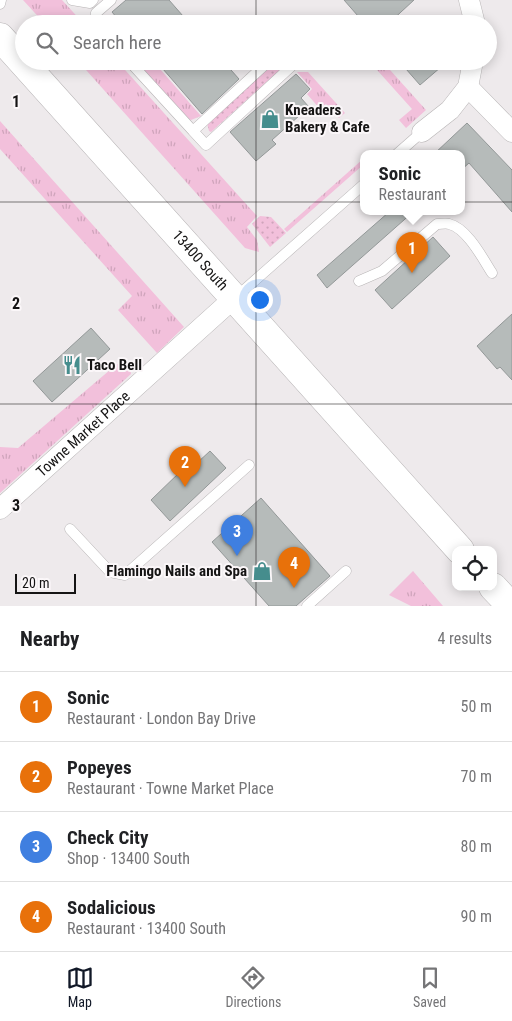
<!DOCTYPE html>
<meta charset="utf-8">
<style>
:root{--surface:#fff;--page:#f2f2f2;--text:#202124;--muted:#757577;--line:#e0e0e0;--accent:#111827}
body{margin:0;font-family:"Roboto Condensed",sans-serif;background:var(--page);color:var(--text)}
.controls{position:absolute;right:15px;bottom:15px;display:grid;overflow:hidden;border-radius:10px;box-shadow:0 2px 12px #0003}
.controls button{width:45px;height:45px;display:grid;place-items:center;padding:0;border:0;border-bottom:1px solid var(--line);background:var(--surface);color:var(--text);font:25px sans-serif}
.scale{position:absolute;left:15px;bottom:12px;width:61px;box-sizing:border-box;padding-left:5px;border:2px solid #151414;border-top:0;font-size:14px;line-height:18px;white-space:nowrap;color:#151414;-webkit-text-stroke:4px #fbf7f9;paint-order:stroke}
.you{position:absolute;left:259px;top:299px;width:18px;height:18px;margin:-12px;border:4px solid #fff;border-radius:50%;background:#1a73e8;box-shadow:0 0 0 8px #1a73e833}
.badge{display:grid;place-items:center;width:32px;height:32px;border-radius:50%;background:var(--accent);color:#fff;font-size:16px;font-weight:700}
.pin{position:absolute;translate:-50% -41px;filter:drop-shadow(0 1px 2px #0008)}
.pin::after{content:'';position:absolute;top:26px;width:18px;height:15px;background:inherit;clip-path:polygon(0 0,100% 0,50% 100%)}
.popup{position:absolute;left:360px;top:150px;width:105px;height:65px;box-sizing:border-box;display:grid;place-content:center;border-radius:10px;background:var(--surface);filter:drop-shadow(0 1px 4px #0005);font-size:16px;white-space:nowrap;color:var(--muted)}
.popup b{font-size:19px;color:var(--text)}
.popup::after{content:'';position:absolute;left:50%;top:100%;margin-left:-10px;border:10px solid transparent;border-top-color:var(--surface)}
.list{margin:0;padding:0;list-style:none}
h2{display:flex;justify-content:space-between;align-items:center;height:65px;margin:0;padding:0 20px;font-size:21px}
h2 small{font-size:16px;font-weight:400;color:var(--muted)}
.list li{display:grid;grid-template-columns:32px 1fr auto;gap:15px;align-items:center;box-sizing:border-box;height:70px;padding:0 20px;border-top:1px solid var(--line)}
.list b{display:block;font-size:19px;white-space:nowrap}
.list p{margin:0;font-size:16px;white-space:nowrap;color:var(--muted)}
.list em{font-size:16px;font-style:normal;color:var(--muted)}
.icon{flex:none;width:28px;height:28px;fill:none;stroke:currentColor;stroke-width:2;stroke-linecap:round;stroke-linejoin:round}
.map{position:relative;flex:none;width:512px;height:606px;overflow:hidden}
.search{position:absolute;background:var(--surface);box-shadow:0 2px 12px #0003;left:15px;right:15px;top:15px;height:55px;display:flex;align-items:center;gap:12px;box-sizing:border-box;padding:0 18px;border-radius:28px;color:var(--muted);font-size:19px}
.sheet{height:345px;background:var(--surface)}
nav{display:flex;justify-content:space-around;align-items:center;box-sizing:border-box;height:70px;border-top:1px solid var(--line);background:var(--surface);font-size:14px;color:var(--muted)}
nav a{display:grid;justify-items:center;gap:2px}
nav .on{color:var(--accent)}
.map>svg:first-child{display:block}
.grass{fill:url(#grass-tufts)}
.garden{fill:url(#garden-dots)}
.building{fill:#b6bbba;stroke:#939898}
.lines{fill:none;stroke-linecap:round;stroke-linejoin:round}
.lane-casing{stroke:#b8b5b6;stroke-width:11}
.street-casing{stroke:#b8b5b6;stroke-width:21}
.secondary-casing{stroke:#b8b5b6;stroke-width:29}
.lane{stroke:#fff;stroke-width:10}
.street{stroke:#fff;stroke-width:20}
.secondary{stroke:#fff;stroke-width:28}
.grid{fill:none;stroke:#151414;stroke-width:1;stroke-opacity:0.55}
.labels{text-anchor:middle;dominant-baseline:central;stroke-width:4;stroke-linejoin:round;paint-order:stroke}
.poi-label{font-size:15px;font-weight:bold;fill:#151414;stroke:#fbf7f9;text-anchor:start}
.street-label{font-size:15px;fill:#151414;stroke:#fbf7f9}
.grid-label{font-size:16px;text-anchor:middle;font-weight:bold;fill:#151414;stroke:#fbf7f9;stroke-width:4;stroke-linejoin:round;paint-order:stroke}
</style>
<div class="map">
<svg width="512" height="606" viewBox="0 0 512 606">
<defs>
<pattern id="grass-tufts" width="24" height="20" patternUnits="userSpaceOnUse" patternTransform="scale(1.25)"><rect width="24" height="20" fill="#f2c0db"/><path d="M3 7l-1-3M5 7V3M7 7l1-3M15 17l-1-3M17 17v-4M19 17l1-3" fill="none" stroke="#cfa4bb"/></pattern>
<pattern id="garden-dots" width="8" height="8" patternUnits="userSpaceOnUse" patternTransform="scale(1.25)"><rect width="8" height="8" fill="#f2c0db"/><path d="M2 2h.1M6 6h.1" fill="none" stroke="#cfa4bb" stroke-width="1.8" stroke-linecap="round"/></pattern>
</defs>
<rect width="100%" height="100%" fill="#eeeaec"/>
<path class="grass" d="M23,0H62L84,24H45Z
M78,61H117L257,216L247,227L257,240L259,252L245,248Z
M133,61H153L201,116L191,120L180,114Z
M369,61H382L426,110L406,128L399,120L412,109Z
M297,72H308L345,113L339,118L326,104L320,109L307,94L312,89Z
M0,121L184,327L157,353L118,310L132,296L0,149Z
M363,159V165L287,232L284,229Z
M117,364L130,365L131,374L0,493V447L18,448Z
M413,571L443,606H411L389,595Z"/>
<path class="garden" d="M277,61H290L211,132L209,131L207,123Z
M260,216L271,217L286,233L270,247L252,224Z"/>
<path class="building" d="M126,0H169L190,24H122L112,12Z
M344,0H414L388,24H365Z
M156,61H223L239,79L202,114Z
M399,61H448L420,85Z
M296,74L310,89L301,98L309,107L272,140L276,144L256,161L230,132Z
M467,123L512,170V212L469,163L461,170V154H434Z
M389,212H413L327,288L317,275Z
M433,237L450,256L392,309L375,290Z
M512,314V380L500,367L497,369L477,346Z
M91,328L110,349L52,402L33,381Z
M210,451L226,468L170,521L151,500L182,470L184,475Z
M261,498L330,576L296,606H269L212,542Z"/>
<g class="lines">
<g class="lane-casing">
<path id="lane" d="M72,0L90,3L93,0
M0,4L1,0
M94,24L96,13L111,0
M129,61L193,131L269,61
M193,131L206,145L296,62L307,61
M397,154L422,132
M359,281L382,271L437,224C441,224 446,223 449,224C467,228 483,259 492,273
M235,298L363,185
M70,529L110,572L125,575L249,465
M307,606L346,571"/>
</g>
<g class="street-casing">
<g id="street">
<path d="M469,0L475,24"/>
<path d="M468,87L512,132"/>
<path d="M422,132L450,110L468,87L473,61"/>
<path id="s1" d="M0,509L234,298"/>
</g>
</g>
<g class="secondary-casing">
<g id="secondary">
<path id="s2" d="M0,37L460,550"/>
<path d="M493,587L511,606"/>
</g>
</g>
<use href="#lane" class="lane"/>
<use href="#street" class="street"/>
<use href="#secondary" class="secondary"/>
</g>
<path class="grid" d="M256,0V24M256,61V606M0,202H512M0,404H512"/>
<defs>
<g id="shop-bare" transform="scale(1.5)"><path d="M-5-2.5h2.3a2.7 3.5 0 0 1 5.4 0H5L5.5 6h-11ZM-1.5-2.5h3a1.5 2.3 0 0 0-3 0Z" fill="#458d8d" stroke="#fbf7f9" stroke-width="2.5" paint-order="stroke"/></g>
<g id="restaurant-bare" transform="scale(1.5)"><path d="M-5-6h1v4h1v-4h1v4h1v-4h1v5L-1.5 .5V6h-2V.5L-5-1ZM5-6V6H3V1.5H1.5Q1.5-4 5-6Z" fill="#458d8d" stroke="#fbf7f9" stroke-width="2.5" paint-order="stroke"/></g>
</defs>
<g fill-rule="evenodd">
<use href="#shop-bare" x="270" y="119"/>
<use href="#restaurant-bare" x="72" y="365"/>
<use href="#shop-bare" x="262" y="571"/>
</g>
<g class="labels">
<g class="poi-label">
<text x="285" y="110">Kneaders<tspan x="285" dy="17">Bakery &amp; Cafe</tspan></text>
<text x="87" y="365">Taco Bell</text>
<text x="247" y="571" text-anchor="end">Flamingo Nails and Spa</text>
</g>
<g class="street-label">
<text stroke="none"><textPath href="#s2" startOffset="300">13400 South</textPath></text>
<text stroke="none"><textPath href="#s1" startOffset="112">Towne Market Place</textPath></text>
</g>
</g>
<g class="grid-label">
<text x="16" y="107">1</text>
<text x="16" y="309">2</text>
<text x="16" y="511">3</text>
</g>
</svg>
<div class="controls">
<button><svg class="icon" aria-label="locate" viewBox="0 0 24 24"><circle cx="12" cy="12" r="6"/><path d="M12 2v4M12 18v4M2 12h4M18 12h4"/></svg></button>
</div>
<div class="scale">20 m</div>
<div class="you"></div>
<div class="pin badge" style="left:412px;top:273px;background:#e8710a">1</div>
<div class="popup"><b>Sonic</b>Restaurant</div>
<div class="pin badge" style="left:185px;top:487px;background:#e8710a">2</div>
<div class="pin badge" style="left:237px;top:556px;background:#3f7fe0">3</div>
<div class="pin badge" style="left:294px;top:588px;background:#e8710a">4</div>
<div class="search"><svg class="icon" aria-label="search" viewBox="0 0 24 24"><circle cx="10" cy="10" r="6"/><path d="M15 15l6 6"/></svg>Search here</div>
</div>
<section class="sheet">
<h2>Nearby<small>4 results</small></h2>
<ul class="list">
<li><span class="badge" style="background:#e8710a">1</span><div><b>Sonic</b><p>Restaurant · London Bay Drive</p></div><em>50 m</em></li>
<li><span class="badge" style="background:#e8710a">2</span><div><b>Popeyes</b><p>Restaurant · Towne Market Place</p></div><em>70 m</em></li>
<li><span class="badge" style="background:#3f7fe0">3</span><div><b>Check City</b><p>Shop · 13400 South</p></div><em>80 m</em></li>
<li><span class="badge" style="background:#e8710a">4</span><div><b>Sodalicious</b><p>Restaurant · 13400 South</p></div><em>90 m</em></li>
</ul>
</section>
<nav>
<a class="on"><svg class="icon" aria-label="map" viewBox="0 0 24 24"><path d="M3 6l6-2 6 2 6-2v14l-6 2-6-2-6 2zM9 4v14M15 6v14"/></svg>Map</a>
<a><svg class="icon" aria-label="directions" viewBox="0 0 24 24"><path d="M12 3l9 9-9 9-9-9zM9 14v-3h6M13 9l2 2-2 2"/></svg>Directions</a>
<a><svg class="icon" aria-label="saved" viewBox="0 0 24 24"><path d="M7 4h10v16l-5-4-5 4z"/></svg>Saved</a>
</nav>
